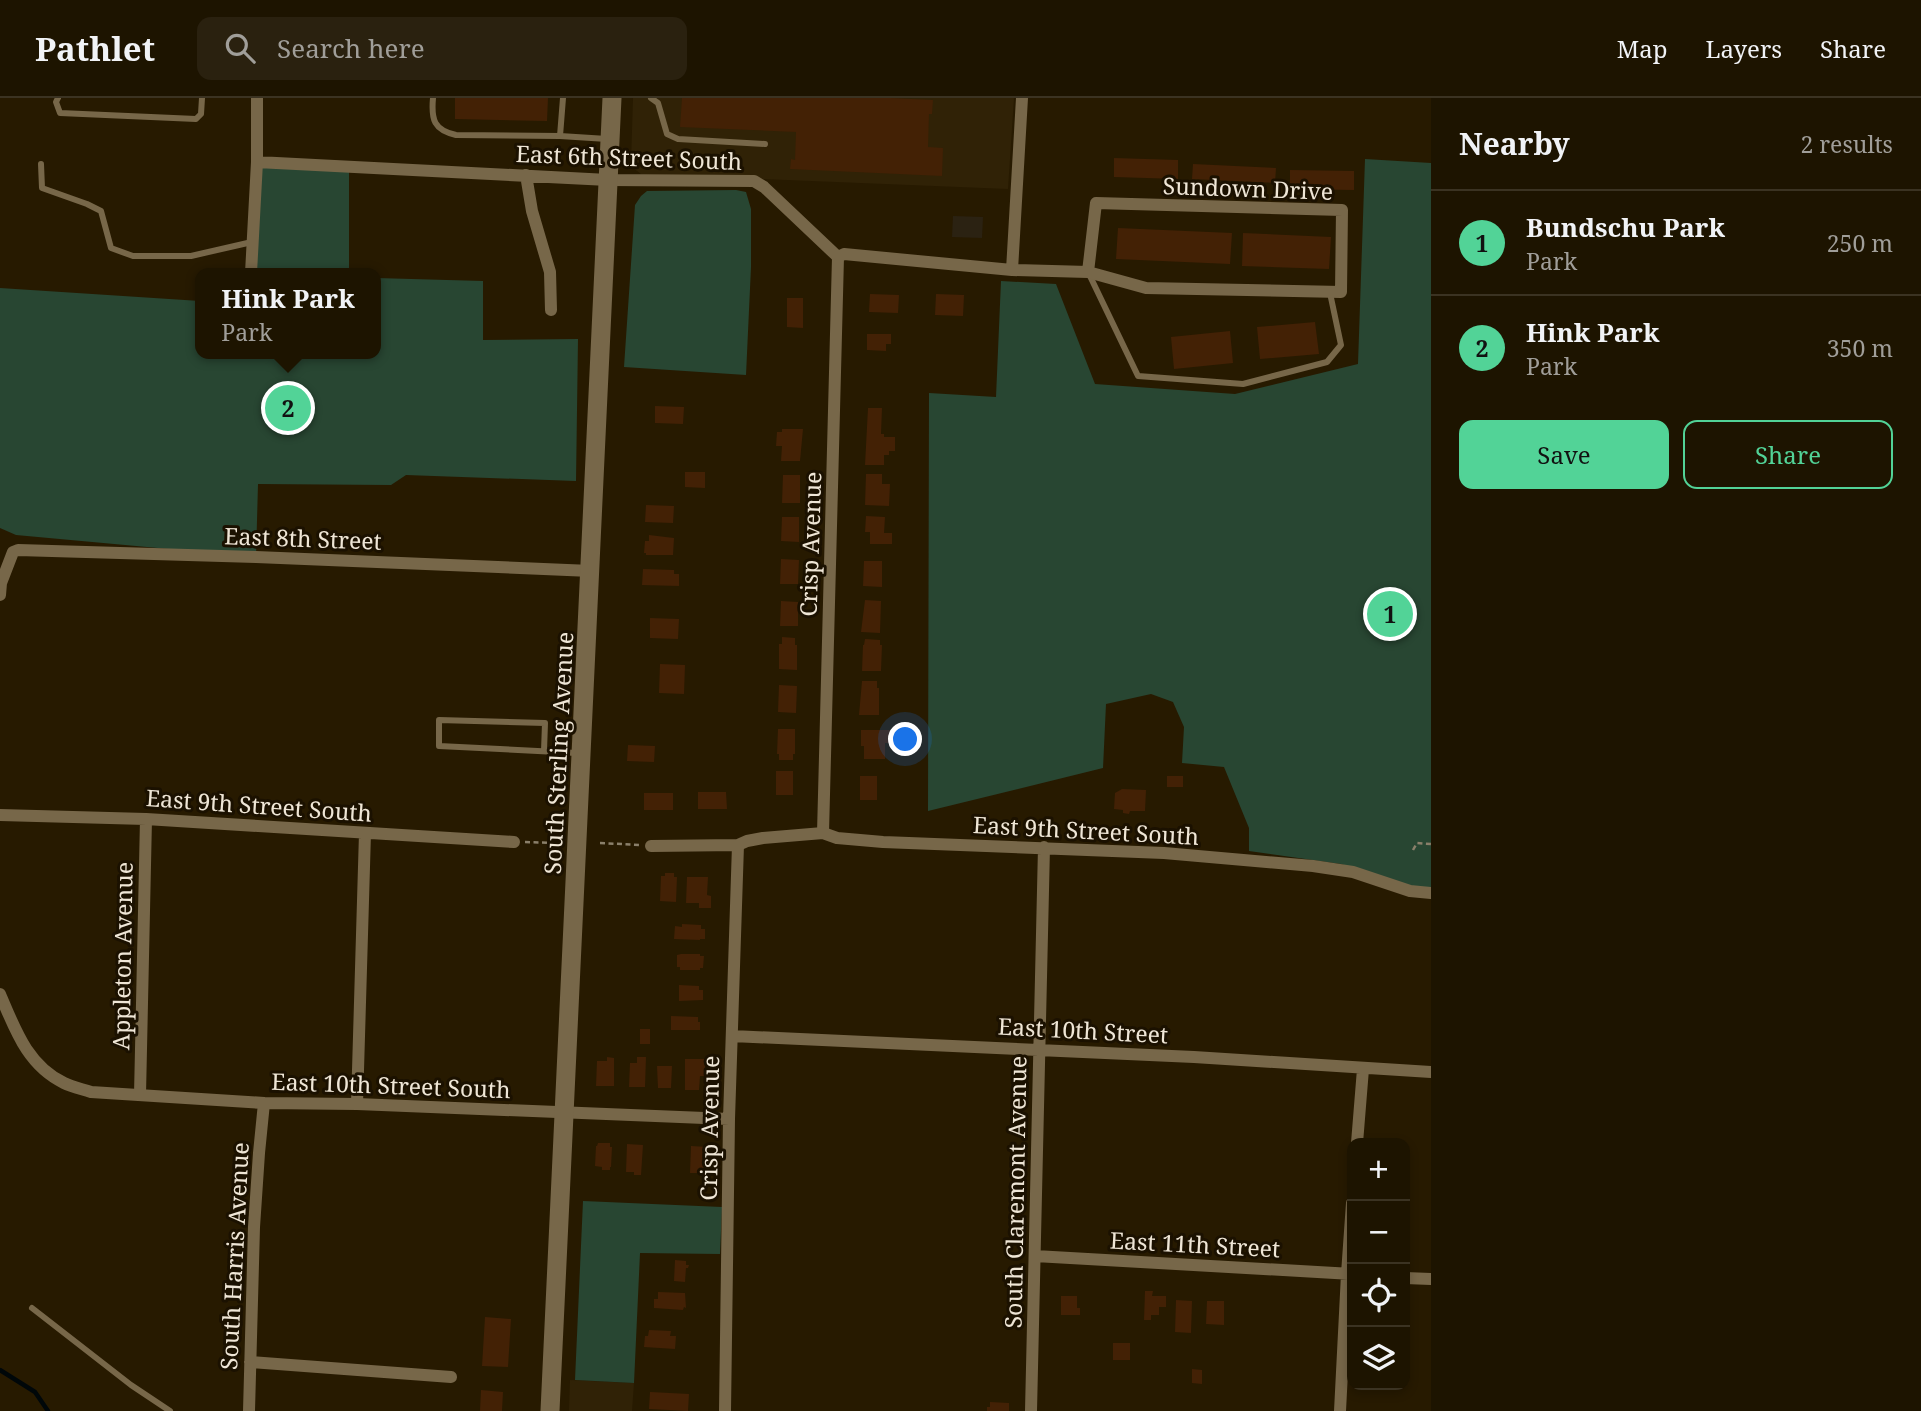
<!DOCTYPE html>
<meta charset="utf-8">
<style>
:root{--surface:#1d1400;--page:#2a210f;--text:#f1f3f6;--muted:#a09e99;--line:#3b3322;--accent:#52d397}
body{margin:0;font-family:"Noto Serif",serif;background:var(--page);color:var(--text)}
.controls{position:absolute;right:21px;bottom:21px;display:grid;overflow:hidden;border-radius:14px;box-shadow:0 4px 10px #0003}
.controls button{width:63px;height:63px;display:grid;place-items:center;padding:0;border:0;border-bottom:2px solid var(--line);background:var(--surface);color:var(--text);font:35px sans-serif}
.you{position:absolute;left:906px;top:642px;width:24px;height:24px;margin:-18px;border:5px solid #fff;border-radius:50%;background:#1a73e8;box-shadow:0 0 0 10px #1a73e833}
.badge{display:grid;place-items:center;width:46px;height:46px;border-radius:50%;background:var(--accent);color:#111;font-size:23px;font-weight:700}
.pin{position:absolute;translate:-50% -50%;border:4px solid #fff;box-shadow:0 2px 7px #0006}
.popup{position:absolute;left:195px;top:170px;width:186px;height:91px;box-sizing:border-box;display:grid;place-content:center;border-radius:14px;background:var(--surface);filter:drop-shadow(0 2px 5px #0005);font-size:23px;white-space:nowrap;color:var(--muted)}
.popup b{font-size:26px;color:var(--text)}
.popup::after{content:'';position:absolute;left:50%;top:100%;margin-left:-14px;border:14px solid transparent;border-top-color:var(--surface)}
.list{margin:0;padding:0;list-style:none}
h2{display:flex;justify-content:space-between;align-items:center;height:91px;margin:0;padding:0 28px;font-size:30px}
h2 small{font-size:23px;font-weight:400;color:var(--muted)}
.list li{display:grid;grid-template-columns:46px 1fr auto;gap:21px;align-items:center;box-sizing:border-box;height:105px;padding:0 28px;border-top:2px solid var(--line)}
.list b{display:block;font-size:26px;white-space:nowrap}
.list p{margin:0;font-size:23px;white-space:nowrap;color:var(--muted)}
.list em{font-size:23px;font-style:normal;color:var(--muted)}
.actions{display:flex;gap:14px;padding:21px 28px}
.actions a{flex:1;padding:16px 0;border:2px solid var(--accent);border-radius:14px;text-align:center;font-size:24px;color:var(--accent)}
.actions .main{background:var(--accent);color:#111}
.icon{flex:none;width:38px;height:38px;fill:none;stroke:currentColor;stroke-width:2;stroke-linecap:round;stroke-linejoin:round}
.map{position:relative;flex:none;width:1431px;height:1313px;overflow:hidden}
header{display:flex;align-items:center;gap:42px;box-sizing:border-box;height:98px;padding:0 35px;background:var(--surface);border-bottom:2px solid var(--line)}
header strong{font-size:33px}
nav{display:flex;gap:38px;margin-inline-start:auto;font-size:24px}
.search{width:490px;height:63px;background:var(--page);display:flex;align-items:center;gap:18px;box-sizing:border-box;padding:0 24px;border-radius:14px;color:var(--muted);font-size:26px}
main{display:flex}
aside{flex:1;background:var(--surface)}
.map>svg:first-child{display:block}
.built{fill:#302206}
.industrial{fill:#2b2212}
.green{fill:#284632}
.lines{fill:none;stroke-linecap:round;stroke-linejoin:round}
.stream{stroke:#000709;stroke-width:4.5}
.building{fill:#432105}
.path{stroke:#8a7f6a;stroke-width:2.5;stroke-dasharray:5 3.5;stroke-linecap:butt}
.lane{stroke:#776749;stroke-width:6}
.street{stroke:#776749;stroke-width:12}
.secondary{stroke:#776749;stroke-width:19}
.labels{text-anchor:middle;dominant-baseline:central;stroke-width:6;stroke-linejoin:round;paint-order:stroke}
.street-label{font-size:23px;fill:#efe6d6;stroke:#1b1100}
</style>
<header>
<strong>Pathlet</strong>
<div class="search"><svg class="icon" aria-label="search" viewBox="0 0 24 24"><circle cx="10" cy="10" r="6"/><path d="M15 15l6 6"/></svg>Search here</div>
<nav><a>Map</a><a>Layers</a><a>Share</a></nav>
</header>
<main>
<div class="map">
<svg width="1431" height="1313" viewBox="0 0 1431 1313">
<rect width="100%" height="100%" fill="#271a00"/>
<path class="built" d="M633,0H1014L1008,91L641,76L632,69L631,64Z
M570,1282L634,1285L632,1313H569Z"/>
<path class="industrial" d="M953,118L983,119L982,140L952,139Z"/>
<path class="green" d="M1365,61L1431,65V790L1408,788L1341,766L1249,753V730L1224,669L1182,665L1184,629L1173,604L1151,596L1106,606L1103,670L928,713L929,295L996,299L1001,183L1056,186L1095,286L1235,296L1358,266Z
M257,64L349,68V175H251Z
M736,92L746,94L751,111V169L746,277L624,269L635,107L641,98L647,93Z
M376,180L483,183V242L578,241L576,383L406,377L391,387L258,386L256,459L16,437L0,430V190L200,203L201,256H376Z
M583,1103L722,1109L720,1156L640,1155L634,1285L575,1282Z"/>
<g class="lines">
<path class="stream" d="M0,1272L35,1294L48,1313"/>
</g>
<path class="building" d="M455,0H548L547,23L455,21Z
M682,0H891L933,2L932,16H929L928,49L943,50L942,78L790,71L791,61L795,62L796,34L680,29Z
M1114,60L1178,62V81L1114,79Z
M1193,66L1276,70L1275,85L1192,81Z
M1290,72L1354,73V92L1290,91Z
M1118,130L1232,135L1230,166L1116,161Z
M1243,135L1331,139L1329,171L1242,168Z
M870,196L899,197L898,215L869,214Z
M936,196L964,197L963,218L935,217Z
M787,200H803V230L787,229Z
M1315,224L1319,256L1260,261L1257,229Z
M1230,233L1233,265L1174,271L1171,239Z
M867,236H891V246H886V253L867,252Z
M655,308L684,309L683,326L655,325Z
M868,310H882L881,336H884V339H895V353H889V357H884V367H865Z
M782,331H803L800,363H781L782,348H776L777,334H782Z
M685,374H705V390L685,389Z
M866,376H882V386H890L889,408L865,407Z
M783,377H800V405H782Z
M646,407L674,408L673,425L645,424Z
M866,418L885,419L884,435H892V446H870V434H865Z
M782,419H799V444L781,443Z
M649,437L674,440L673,457H646V455H644L645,443H649Z
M781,461L799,462L798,486H780Z
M864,463H882V489L863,488Z
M643,471L674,472V476H679V488L642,487Z
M865,502L881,503L880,535L861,534Z
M781,503L798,504V528H780Z
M650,520L679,521L678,541L650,540Z
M782,539L795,540V547H797V572L779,571V546H782Z
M865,541L880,542V547H882L881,573H862L863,547H864Z
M660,566L685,567L684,596L659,595Z
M862,583H877V590H879V617H859Z
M779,587L797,588L796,615L778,614Z
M778,631H795V656H793V662H779V656H777Z
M861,632H892V645H885V661H864V648H861Z
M628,647L655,648L654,664L627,663Z
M776,673H793V697H776Z
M860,678H877V702H860Z
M1167,678H1183V689H1167Z
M1122,691L1146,692L1145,713H1130L1129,716L1123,715V712L1114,711L1115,695Z
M698,694H726L727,711H698Z
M644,695H673V712H644Z
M665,775H674V779H677L676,804L660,803L661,778H665Z
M687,779H708L707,797L711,798V810H699V805H686Z
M682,826L701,827V831H705V841H700V842L674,841L675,828L682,829Z
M681,856H700V858H704L703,870H700V872H680V869H677V857Z
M679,887L699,888V892H703V902L679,903Z
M671,918L698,919V924H700V932H671Z
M640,931H650V946H640Z
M607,959L614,960V988H596L597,963H607Z
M637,959H646L645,989H629L630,965H637Z
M685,961H705V978H700L699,992H685Z
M657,968H672L671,990H658Z
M598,1045H610V1049H612L611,1069H610V1072H602V1069L595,1068L596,1048H597Z
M627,1046L643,1047L641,1077H634V1074H626Z
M691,1048L708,1049L707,1075H690Z
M675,1162L686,1163V1167H689L688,1170H686L685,1184L674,1183Z
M1145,1193H1153L1152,1198H1166V1209H1159V1217H1151V1222H1144Z
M658,1194L685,1195L686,1210L684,1209L683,1212L654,1210V1201H658Z
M1061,1198H1077V1210H1080V1217H1061Z
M1176,1202L1192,1203L1191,1235L1175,1234Z
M1207,1203H1224V1227L1206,1226Z
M485,1219L511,1221L508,1269L482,1268Z
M649,1232L671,1233L670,1238H676L675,1251L644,1249L645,1238H648Z
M1113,1245H1130V1262H1113Z
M1192,1271L1202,1272V1286L1192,1285Z
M481,1292L503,1294L502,1313H480Z
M650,1294L689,1296L688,1313L649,1311Z
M990,1304L1009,1305V1313H987V1309H990Z"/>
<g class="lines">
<path class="path" d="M525,744L560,745
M600,745L641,747
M1413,752L1417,745L1431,746"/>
<path class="lane" d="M58,0L56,4L60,15L196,21L201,16L202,0
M433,0C431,22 434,32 456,37L560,38
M563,0L560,38L607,41
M651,0L658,5L667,36L678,41L765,46
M41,66L42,90L87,106L101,113L111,150L133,158H191L252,144
M1089,176L1138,278L1243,286L1327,264L1341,247L1330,195
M544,653L545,625L439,622V648L577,655
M32,1210L131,1287L170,1313"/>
<path class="street" d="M257,64L608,82L754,83L764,89L838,159L844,156L1012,172L1088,174
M526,77L532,113L550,174L551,212
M1096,105L1342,112L1341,194L1146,190L1088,174Z
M1012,172L1022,0
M251,175L257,64V0
M0,497L1,485L13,454L18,452L256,459L591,473
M0,717L146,721L514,744
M823,735L838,159
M651,748L738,747L747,743L763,740L823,735L837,740L883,744L1164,755L1313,768L1353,774L1410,793L1431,795
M0,896C15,931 27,967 64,985C72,989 82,991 91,994L264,1005L357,1006L729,1021
M732,938L1194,959L1431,974
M140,997L146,721
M357,1006L365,735
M1357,1045L1363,971
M1035,1158L1352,1176
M1405,1180L1431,1181
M250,1264L451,1279
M249,1313L254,1129L259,1055L264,1005
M725,1313L729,1021L738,747
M1031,1313L1044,749
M1340,1313L1347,1176L1352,1105"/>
<path class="secondary" d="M550,1313L612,0"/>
</g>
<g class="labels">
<g class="street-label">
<text transform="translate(629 59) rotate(2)">East 6th Street South</text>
<text transform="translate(1248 90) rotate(2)">Sundown Drive</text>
<text transform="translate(303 440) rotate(2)">East 8th Street</text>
<text transform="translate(810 446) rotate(-88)">Crisp Avenue</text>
<text transform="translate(558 655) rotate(-87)">South Sterling Avenue</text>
<text transform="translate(259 707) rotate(4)">East 9th Street South</text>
<text transform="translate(1086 732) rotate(3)">East 9th Street South</text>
<text transform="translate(122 858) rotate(-89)">Appleton Avenue</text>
<text transform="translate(1083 932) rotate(3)">East 10th Street</text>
<text transform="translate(391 987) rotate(2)">East 10th Street South</text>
<text transform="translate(709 1030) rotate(-89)">Crisp Avenue</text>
<text transform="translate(1015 1094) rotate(-89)">South Claremont Avenue</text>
<text transform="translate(1195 1146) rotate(3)">East 11th Street</text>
<text transform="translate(234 1158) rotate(-87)">South Harris Avenue</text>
</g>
</g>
</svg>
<div class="controls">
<button>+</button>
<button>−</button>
<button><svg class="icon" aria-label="locate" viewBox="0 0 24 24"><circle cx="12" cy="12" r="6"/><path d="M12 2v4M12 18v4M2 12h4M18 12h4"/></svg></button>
<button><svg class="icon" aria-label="layers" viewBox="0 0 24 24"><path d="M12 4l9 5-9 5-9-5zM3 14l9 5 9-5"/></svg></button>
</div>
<div class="you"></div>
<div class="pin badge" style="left:1390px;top:516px">1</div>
<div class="pin badge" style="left:288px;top:310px">2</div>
<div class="popup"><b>Hink Park</b>Park</div>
</div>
<aside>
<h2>Nearby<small>2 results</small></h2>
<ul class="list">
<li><span class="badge">1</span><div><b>Bundschu Park</b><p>Park</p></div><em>250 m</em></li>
<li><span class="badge">2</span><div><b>Hink Park</b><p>Park</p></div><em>350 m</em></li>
</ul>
<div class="actions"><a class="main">Save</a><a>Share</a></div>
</aside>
</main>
